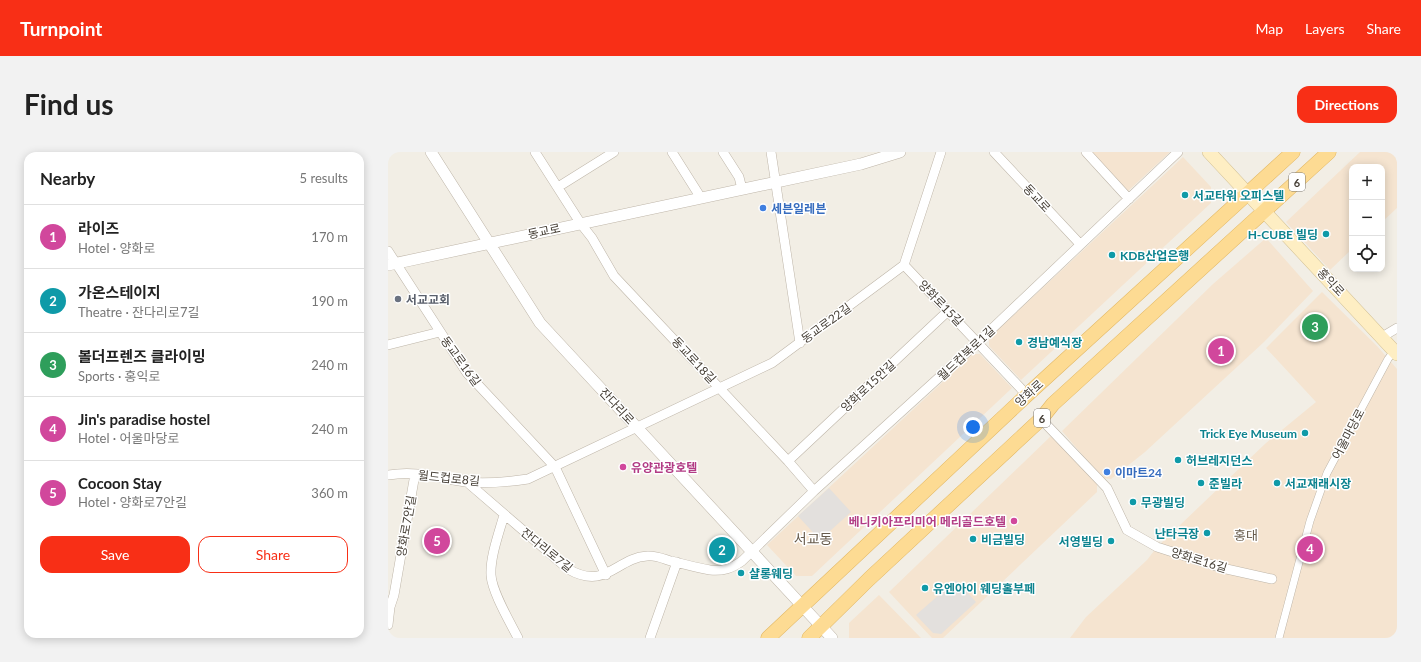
<!DOCTYPE html>
<meta charset="utf-8">
<style>
:root{--surface:#fff;--page:#f2f2f2;--text:#222;--muted:#767676;--line:#e0e0e0;--accent:#f82f16}
body{margin:0;font-family:Lato,"Noto Sans KR",sans-serif;background:var(--page);color:var(--text)}
.controls{position:absolute;right:12px;top:12px;display:grid;overflow:hidden;border-radius:8px;box-shadow:0 2px 10px #0003}
.controls button{width:36px;height:36px;display:grid;place-items:center;padding:0;border:0;border-bottom:1px solid var(--line);background:var(--surface);color:var(--text);font:20px sans-serif}
.you{position:absolute;left:585px;top:275px;width:14px;height:14px;margin:-10px;border:3px solid #fff;border-radius:50%;background:#1a73e8;box-shadow:0 0 0 6px #1a73e833}
.badge{display:grid;place-items:center;width:26px;height:26px;border-radius:50%;background:var(--accent);color:#fff;font-size:13px;font-weight:700}
.pin{position:absolute;translate:-50% -50%;border:2px solid #fff;box-shadow:0 1px 4px #0006}
.list{margin:0;padding:0;list-style:none}
h2{display:flex;justify-content:space-between;align-items:center;height:52px;margin:0;padding:0 16px;font-size:17px}
h2 small{font-size:13px;font-weight:400;color:var(--muted)}
.list li{display:grid;grid-template-columns:26px 1fr auto;gap:12px;align-items:center;box-sizing:border-box;height:64px;padding:0 16px;border-top:1px solid var(--line)}
.list b{display:block;font-size:15px;white-space:nowrap}
.list p{margin:0;font-size:13px;white-space:nowrap;color:var(--muted)}
.list em{font-size:13px;font-style:normal;color:var(--muted)}
.actions{display:flex;gap:8px;padding:12px 16px}
.actions a{flex:1;padding:9px 0;border:1px solid var(--accent);border-radius:12px;text-align:center;font-size:14px;color:var(--accent)}
.actions .main{background:var(--accent);color:#fff}
.icon{flex:none;width:22px;height:22px;fill:none;stroke:currentColor;stroke-width:2;stroke-linecap:round;stroke-linejoin:round}
.map{position:relative;flex:none;width:1009px;height:486px;overflow:hidden;border-radius:12px}
header{display:flex;align-items:center;gap:24px;box-sizing:border-box;height:56px;padding:0 20px;background:var(--accent);color:#fff}
header strong{font-size:19px}
nav{display:flex;gap:22px;margin-inline-start:auto;font-size:14px}
.intro{display:flex;align-items:center;justify-content:space-between;box-sizing:border-box;height:96px;padding:0 24px}
h1{margin:0;font-size:28px}
.button{padding:10px 18px;border-radius:12px;background:var(--accent);color:#fff;font-size:14px;font-weight:700}
main{display:flex;gap:24px;padding:0 24px}
aside{flex:1;background:var(--surface);border-radius:12px;box-shadow:0 2px 10px #0003}
.map>svg:first-child{display:block}
.commercial{fill:#f5e4d0}
.parking{fill:#e3e0dd}
.lines{fill:none;stroke-linecap:round;stroke-linejoin:round}
.pedestrian-casing{stroke:#beb5a8;stroke-width:8}
.minor-casing{stroke:#beb5a8;stroke-width:10}
.tertiary-casing{stroke:#beb5a8;stroke-width:12}
.secondary-casing{stroke:#d2c095;stroke-width:14}
.primary-casing{stroke:#e2b763;stroke-width:15}
.pedestrian{stroke:#fff;stroke-width:7}
.minor{stroke:#fff;stroke-width:9}
.tertiary{stroke:#fff;stroke-width:11}
.secondary{stroke:#feeec3;stroke-width:13}
.primary{stroke:#fddb93;stroke-width:14}
.culture-dot{fill:#0f9aa8;stroke:#fff;stroke-width:1.5}
.shop-dot{fill:#3f7fe0;stroke:#fff;stroke-width:1.5}
.worship-dot{fill:#6b7280;stroke:#fff;stroke-width:1.5}
.hotel-dot{fill:#d1479c;stroke:#fff;stroke-width:1.5}
.labels{text-anchor:middle;dominant-baseline:central;stroke-width:3;stroke-linejoin:round;paint-order:stroke}
.shield{fill:#fff;stroke:#7d7872;stroke-width:1}
.shield-label{font-size:11px;font-weight:bold;fill:#453e35}
.culture-label{font-size:12px;font-weight:bold;fill:#0d838f;stroke:#fff;text-anchor:start}
.street-label{font-size:12px;fill:#453e35;stroke:#fff}
.shop-label{font-size:12px;font-weight:bold;fill:#366cbe;stroke:#fff;text-anchor:start}
.worship-label{font-size:12px;font-weight:bold;fill:#5b616d;stroke:#fff;text-anchor:start}
.hotel-label{font-size:12px;font-weight:bold;fill:#b23c85;stroke:#fff;text-anchor:start}
.neighbourhood-label{font-size:13px;fill:#675b4c;stroke:#fff}
.quarter-label{font-size:14px;fill:#675b4c;stroke:#fff}
</style>
<header>
<strong>Turnpoint</strong>
<nav><a>Map</a><a>Layers</a><a>Share</a></nav>
</header>
<div class="intro"><h1>Find us</h1><a class="button">Directions</a></div>
<main>
<aside>
<h2>Nearby<small>5 results</small></h2>
<ul class="list">
<li><span class="badge" style="background:#d1479c">1</span><div><b>라이즈</b><p>Hotel · 양화로</p></div><em>170 m</em></li>
<li><span class="badge" style="background:#0f9aa8">2</span><div><b>가온스테이지</b><p>Theatre · 잔다리로7길</p></div><em>190 m</em></li>
<li><span class="badge" style="background:#2e9e5b">3</span><div><b>볼더프렌즈 클라이밍</b><p>Sports · 홍익로</p></div><em>240 m</em></li>
<li><span class="badge" style="background:#d1479c">4</span><div><b>Jin's paradise hostel</b><p>Hotel · 어울마당로</p></div><em>240 m</em></li>
<li><span class="badge" style="background:#d1479c">5</span><div><b>Cocoon Stay</b><p>Hotel · 양화로7안길</p></div><em>360 m</em></li>
</ul>
<div class="actions"><a class="main">Save</a><a>Share</a></div>
</aside>
<div class="map">
<svg width="1009" height="486" viewBox="0 0 1009 486">
<rect width="100%" height="100%" fill="#f2eee5"/>
<path class="commercial" d="M702,0H782L739,40Z
M972,0H1009V56L994,70V15H964V97L942,118L898,70Z
M795,5L823,35V51L633,228L601,194V186Z
M878,86L925,139L876,190L757,300L723,327L714,326L674,279L825,132Z
M934,140L989,194L1009,217V486H682L698,465L759,408L769,395L878,291L928,250L878,196Z
M585,202H592L624,236L424,424H408L379,393Z
M663,284L709,332V340L555,486H544L501,440Z
M491,443L533,486H461V471Z"/>
<path class="parking" d="M441,336L463,360L432,388L410,364Z
M568,428L588,450L553,482L545,481L528,463Z"/>
<g class="lines">
<g class="pedestrian-casing">
<path id="pedestrian" d="M891,486L922,369L939,321L1000,207L1006,199"/>
</g>
<g class="minor-casing">
<path id="minor" d="M147,0L193,72L204,86L226,124L400,309L426,339
M284,0L313,46
M335,0L351,25L354,37
M383,0L412,191
M606,0L692,92
M698,0L741,47
M170,35L226,0
M0,99L79,221L167,315L218,423
M516,113L639,243
M994,185L1009,176
M0,193L52,180
M653,267L719,336L739,378L769,395L834,416L884,427
M400,309L560,159
M0,323C29,318 50,326 77,330C97,332 120,330 140,327L384,211L516,113L553,0
M79,330L180,417C218,439 228,406 259,404C267,403 276,407 283,409C296,412 309,416 322,418C335,419 343,417 354,409L426,339L590,190L790,0
M116,363C111,381 102,405 103,423C104,440 122,470 130,486
M0,473L2,455L6,443L27,322
M262,486L289,410"/>
</g>
<g class="tertiary-casing">
<path id="tertiary" d="M43,0L152,171L444,486
M0,113L473,12L512,0"/>
</g>
<g class="secondary-casing">
<path id="secondary" d="M821,0L1009,202"/>
</g>
<g class="primary-casing">
<path id="primary" d="M380,486L639,243L905,0
M421,486L481,427L653,267L665,252L941,0"/>
</g>
<use href="#pedestrian" class="pedestrian"/>
<use href="#minor" class="minor"/>
<use href="#tertiary" class="tertiary"/>
<use href="#secondary" class="secondary"/>
<use href="#primary" class="primary"/>
</g>
<g class="culture-dot">
<circle cx="797" cy="43" r="4"/>
<circle cx="938" cy="82" r="4"/>
<circle cx="724" cy="103" r="4"/>
<circle cx="631" cy="190" r="4"/>
<circle cx="917" cy="281" r="4"/>
<circle cx="790" cy="308" r="4"/>
<circle cx="813" cy="331" r="4"/>
<circle cx="889" cy="331" r="4"/>
<circle cx="745" cy="350" r="4"/>
<circle cx="819" cy="381" r="4"/>
<circle cx="585" cy="387" r="4"/>
<circle cx="723" cy="389" r="4"/>
<circle cx="353" cy="421" r="4"/>
<circle cx="537" cy="436" r="4"/>
</g>
<g class="shop-dot">
<circle cx="375" cy="56" r="4"/>
<circle cx="719" cy="320" r="4"/>
</g>
<circle class="worship-dot" cx="10" cy="147" r="4"/>
<g class="hotel-dot">
<circle cx="235" cy="315" r="4"/>
<circle cx="626" cy="369" r="4"/>
</g>
<g class="labels">
<g class="shield">
<rect x="901" y="21" width="16" height="18" rx="3"/>
<rect x="646" y="257" width="16" height="18" rx="3"/>
</g>
<g class="shield-label">
<text x="909" y="30">6</text>
<text x="654" y="266">6</text>
</g>
<g class="culture-label">
<text x="805" y="43">서교타워 오피스텔</text>
<text x="930" y="82" text-anchor="end">H-CUBE 빌딩</text>
<text x="732" y="103">KDB산업은행</text>
<text x="639" y="190">경남예식장</text>
<text x="909" y="281" text-anchor="end">Trick Eye Museum</text>
<text x="798" y="308">허브레지던스</text>
<text x="821" y="331">준빌라</text>
<text x="897" y="331">서교재래시장</text>
<text x="753" y="350">무광빌딩</text>
<text x="811" y="381" text-anchor="end">난타극장</text>
<text x="593" y="387">비금빌딩</text>
<text x="715" y="389" text-anchor="end">서영빌딩</text>
<text x="361" y="421">샬롱웨딩</text>
<text x="545" y="436">유엔아이 웨딩홀부페</text>
</g>
<g class="street-label">
<text transform="translate(649 46) rotate(47)">동교로</text>
<text transform="translate(156 79) rotate(-12)">동교로</text>
<text transform="translate(943 130) rotate(47)">홍익로</text>
<text transform="translate(553 151) rotate(46)">양화로15길</text>
<text transform="translate(438 171) rotate(-36)">동교로22길</text>
<text transform="translate(578 201) rotate(-43)">월드컵북로1길</text>
<text transform="translate(306 208) rotate(47)">동교로18길</text>
<text transform="translate(73 209) rotate(54)">동교로16길</text>
<text transform="translate(480 234) rotate(-43)">양화로15안길</text>
<text transform="translate(641 241) rotate(-42)">양화로</text>
<text transform="translate(229 254) rotate(47)">잔다리로</text>
<text transform="translate(960 282) rotate(-62)">어울마당로</text>
<text transform="translate(61 326) rotate(6)">월드컵로8길</text>
<text transform="translate(18 374) rotate(-80)">양화로7안길</text>
<text transform="translate(159 398) rotate(39)">잔다리로7길</text>
<text transform="translate(811 408) rotate(17)">양화로16길</text>
</g>
<g class="shop-label">
<text x="383" y="56">세븐일레븐</text>
<text x="727" y="320">이마트24</text>
</g>
<g class="worship-label">
<text x="18" y="147">서교교회</text>
</g>
<g class="hotel-label">
<text x="243" y="315">유양관광호텔</text>
<text x="618" y="369" text-anchor="end">베니키아프리미어 메리골드호텔</text>
</g>
<g class="neighbourhood-label">
<text x="858" y="383">홍대</text>
</g>
<g class="quarter-label">
<text x="425" y="386">서교동</text>
</g>
</g>
</svg>
<div class="controls">
<button>+</button>
<button>−</button>
<button><svg class="icon" aria-label="locate" viewBox="0 0 24 24"><circle cx="12" cy="12" r="6"/><path d="M12 2v4M12 18v4M2 12h4M18 12h4"/></svg></button>
</div>
<div class="you"></div>
<div class="pin badge" style="left:833px;top:199px;background:#d1479c">1</div>
<div class="pin badge" style="left:334px;top:398px;background:#0f9aa8">2</div>
<div class="pin badge" style="left:927px;top:175px;background:#2e9e5b">3</div>
<div class="pin badge" style="left:922px;top:397px;background:#d1479c">4</div>
<div class="pin badge" style="left:49px;top:389px;background:#d1479c">5</div>
</div>
</main>
